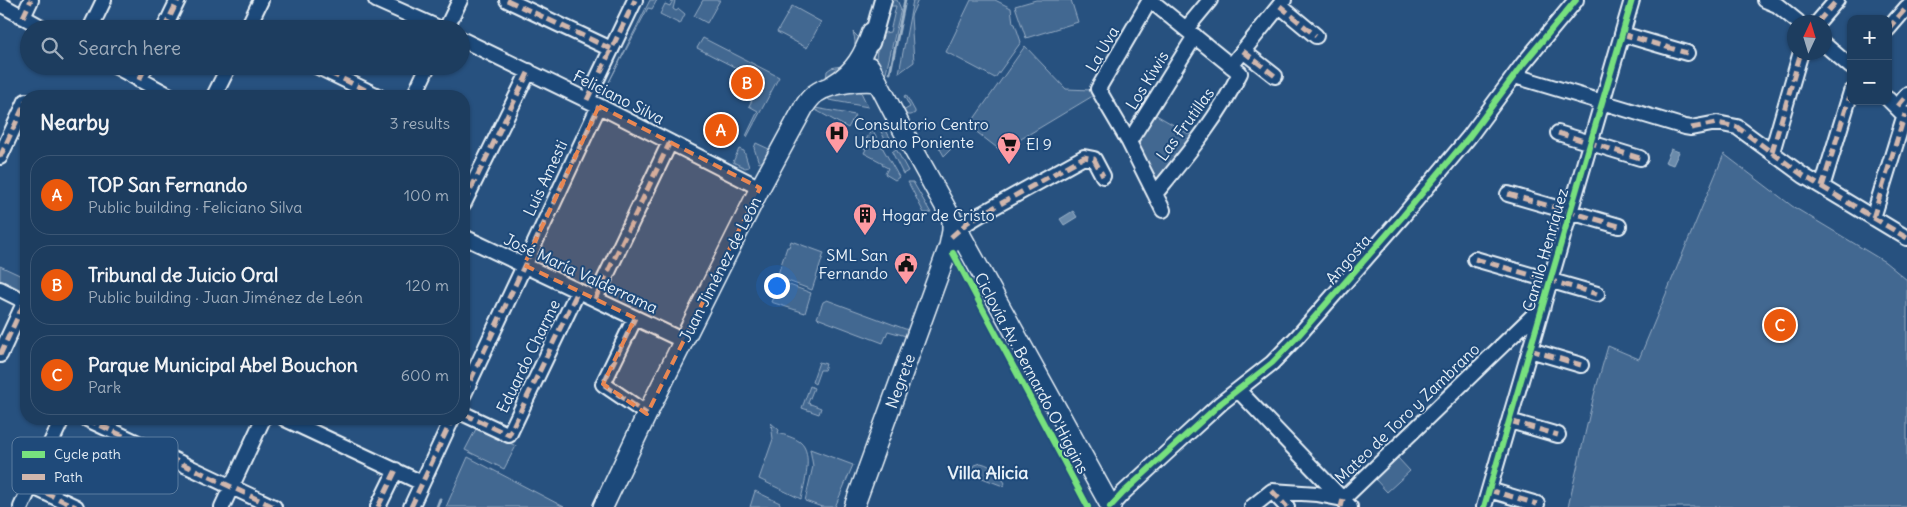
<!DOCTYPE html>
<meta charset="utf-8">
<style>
:root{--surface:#1d3d5f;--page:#2a4868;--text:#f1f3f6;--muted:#a0aebd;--line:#3b5674;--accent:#ea580c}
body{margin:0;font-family:Delius,sans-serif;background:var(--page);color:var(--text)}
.controls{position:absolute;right:15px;top:15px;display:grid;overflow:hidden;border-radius:10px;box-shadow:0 1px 4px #0004}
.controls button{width:45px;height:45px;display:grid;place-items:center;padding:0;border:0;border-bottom:1px solid var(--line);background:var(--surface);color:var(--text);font:25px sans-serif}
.compass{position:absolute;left:1787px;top:15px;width:45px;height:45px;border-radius:50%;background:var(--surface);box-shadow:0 1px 4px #0004;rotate:4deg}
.you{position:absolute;left:776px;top:285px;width:18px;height:18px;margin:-12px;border:4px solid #fff;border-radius:50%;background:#1a73e8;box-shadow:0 0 0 8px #1a73e833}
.badge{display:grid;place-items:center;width:32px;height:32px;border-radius:50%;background:var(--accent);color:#fff;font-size:16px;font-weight:700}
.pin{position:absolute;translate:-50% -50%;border:2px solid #fff;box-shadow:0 1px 5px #0006}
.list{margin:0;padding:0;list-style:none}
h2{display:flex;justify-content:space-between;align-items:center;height:65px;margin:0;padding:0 20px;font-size:21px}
h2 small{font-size:16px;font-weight:400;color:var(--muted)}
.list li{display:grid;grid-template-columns:32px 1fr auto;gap:15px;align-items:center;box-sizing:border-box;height:80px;margin:0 10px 10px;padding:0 10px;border:1px solid var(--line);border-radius:20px}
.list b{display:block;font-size:19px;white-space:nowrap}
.list p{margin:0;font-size:16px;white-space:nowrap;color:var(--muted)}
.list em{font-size:16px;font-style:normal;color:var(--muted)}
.icon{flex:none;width:28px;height:28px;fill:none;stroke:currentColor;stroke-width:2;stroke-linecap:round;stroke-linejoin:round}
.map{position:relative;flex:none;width:1907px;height:507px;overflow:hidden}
.search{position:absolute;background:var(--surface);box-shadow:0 1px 4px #0004;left:20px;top:20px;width:450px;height:55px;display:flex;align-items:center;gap:12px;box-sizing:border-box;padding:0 18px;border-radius:28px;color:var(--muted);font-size:19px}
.panel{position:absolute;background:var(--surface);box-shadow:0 1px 4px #0004;left:20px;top:90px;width:450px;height:335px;border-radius:20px}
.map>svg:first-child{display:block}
.green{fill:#436891;stroke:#96acc4}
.water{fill:#6b8aaa;stroke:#9db3c9}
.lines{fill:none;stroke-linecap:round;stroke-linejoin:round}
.stream{stroke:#9db3c9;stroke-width:3}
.minor-casing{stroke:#e8f1f8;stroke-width:18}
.tertiary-casing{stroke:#e8f1f8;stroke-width:20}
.secondary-casing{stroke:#e8f1f8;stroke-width:22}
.minor{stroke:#1f4a7a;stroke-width:14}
.tertiary{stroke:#1f4a7a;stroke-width:16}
.secondary{stroke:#1f4a7a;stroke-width:19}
.quiet{stroke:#d1b7ad;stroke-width:5;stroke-dasharray:10 5;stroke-linecap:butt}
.cycleway-casing{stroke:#1f4a7a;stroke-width:9}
.cycleway{stroke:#77e17e;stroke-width:6}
.marked{fill:#e88753;fill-opacity:0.2;stroke:#e88753;stroke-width:4;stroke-dasharray:10 6;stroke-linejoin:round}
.labels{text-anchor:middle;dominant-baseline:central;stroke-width:4;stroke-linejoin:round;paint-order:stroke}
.street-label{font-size:16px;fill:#e8f1f8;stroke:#1f4a7a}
.poi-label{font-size:16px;fill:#e8f1f8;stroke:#1f4a7a;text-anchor:start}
.neighbourhood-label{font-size:18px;font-weight:bold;fill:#e8f1f8;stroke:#1f4a7a}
.key{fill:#1f4a7a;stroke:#5b7ca0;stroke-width:1}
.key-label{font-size:14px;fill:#e8f1f8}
</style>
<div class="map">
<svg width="1907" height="507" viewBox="0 0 1907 507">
<rect width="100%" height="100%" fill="#27517f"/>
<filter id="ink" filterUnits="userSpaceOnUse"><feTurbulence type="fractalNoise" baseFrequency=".02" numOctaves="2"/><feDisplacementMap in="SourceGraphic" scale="10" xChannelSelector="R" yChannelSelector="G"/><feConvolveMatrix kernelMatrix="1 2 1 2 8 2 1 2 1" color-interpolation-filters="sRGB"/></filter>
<g filter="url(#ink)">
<path class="green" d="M650,0H657L652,9L648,8L609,82Z
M673,0L675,1L673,9L676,11L679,9L685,14L680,24L660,14L665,4L670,6Z
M703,0H720L707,23L694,16Z
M890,0H897L901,9L886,72L883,71L876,58L879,34L890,32L896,6H887Z
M913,0H918L911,16L914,62L899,73Z
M971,0H995L1011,8L1013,23L1015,24L1021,42L995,78L946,52Z
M1036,0H1071L1078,22L1026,38L1015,6Z
M792,6L821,22L807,48L777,32Z
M853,32L861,40L853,60L826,81L827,71L831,68L846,65C853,53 858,47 853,32Z
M703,38L779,77L747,137L746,136L758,111L749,106L762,81L697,48Z
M1025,46L1066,89L1092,90L1096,94L1001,151L969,126Z
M859,88L868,107L829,100L827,95Z
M906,95L915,111V113L911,115H905L903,111L910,107L904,96Z
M812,108H815L855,115L848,128Z
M1151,112L1198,139L1156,186L1135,148L1136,139Z
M879,128L885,129L894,144L889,147Z
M872,129L899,177L895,180L885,174L888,168L882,165L883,163L864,153L866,149L862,147Z
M943,141L952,148L944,156L939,147Z
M756,143L769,149L763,161L759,163L754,148Z
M739,149L744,151L749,167L745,168L733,162Z
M896,149L908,171L903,174L892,152Z
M1724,154L1792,206L1885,262L1907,280V507H1568L1594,395L1608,346L1639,359Z
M908,182H913L931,213H924Z
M791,241L824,253L812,290L777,277L787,247H789Z
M0,266L26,278V289L20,293L0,283Z
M776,280L811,293L805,313L771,302L774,295L767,292L770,284L774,286Z
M827,300L908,330L906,336L888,331L883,343L817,318L823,302Z
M819,362L826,364L824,370H820L815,384L812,382Z
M810,386L814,388L808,403L821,408L819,414L802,408Z
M771,423L779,430L778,433C785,435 795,438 800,442C814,453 804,485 801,499L759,479L773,439Z
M477,427L516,446L504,469L465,450Z
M810,449L853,465L835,507H822L805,501L813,466Z
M468,457L564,507H446Z
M1398,458L1410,471L1387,492L1375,479Z
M981,463C993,466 999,473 1005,483L1003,486L977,476L973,469L975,465Z
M755,491L780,503L779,507H750Z"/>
<path class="water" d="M1671,149L1679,152L1673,165L1665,162Z
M1073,211L1077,217L1064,225L1060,219Z"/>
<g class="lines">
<path class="stream" d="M890,73L905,0
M437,507L440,499"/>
<g class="minor-casing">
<path id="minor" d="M376,0L441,29
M507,0L611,49
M1150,0L1240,73C1218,118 1186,156 1155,194
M1150,0L1098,89L1129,142L1163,210
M1765,0L1777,5L1798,22
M0,4L45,29
M1280,6L1316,36
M23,17L31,0
M1818,22L1837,0
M90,29L104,0
M164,29L178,0
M247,29L261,0
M446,29L460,0
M1186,29L1210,0
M1888,29L1907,7
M1622,34L1687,53
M461,39L599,106L760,188
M1824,44L1851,67
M1243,51L1275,76
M115,66L170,96
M316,66L378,96
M1231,66L1284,0
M1515,76L1685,127L1691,128L1717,123L1737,127L1804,176L1907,238
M139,80L146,66
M214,96L229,66
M414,96L428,66
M1888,99L1907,118
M587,100L635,0
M1898,106L1907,95
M1558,133L1640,158
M1129,142L1195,36
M1772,152L1801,52
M0,157L26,101
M1822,187L1851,92
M1508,194L1619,226
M464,203L529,71
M1873,218L1905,114
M952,236L968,222L983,213L1084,157L1094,159L1103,176
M464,237L684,341
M1475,259L1597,294
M0,289L26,302
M595,299L670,142
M635,318L603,384L647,414
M1530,350L1581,365
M0,355L26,299
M1238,390L1350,507
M464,394L599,106
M464,414L509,435L578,291
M87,419L274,507
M285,419L422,483
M1510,421L1558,435
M31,486L76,507
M1489,490L1537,504
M1272,491L1287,507
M21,507L62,419
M222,507L263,419
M378,507L396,470
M411,507L452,419
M1110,507L1123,493L1186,435L1221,403L1272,363L1298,336L1403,216L1469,137L1523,64L1576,0
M1252,507L1272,491L1317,494L1343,499L1543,306
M1484,507L1632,0"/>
</g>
<g class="tertiary-casing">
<path id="tertiary" d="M871,43L883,0"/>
</g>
<g class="secondary-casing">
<path id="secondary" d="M870,67L900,125L1111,507
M834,84C855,72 864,54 872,32
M603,507L647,414L760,188L804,107C808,101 812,95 818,92C832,83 862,80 878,82
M854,507L949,246L952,231V218"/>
</g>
<use href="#minor" class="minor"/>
<use href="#tertiary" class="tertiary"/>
<use href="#secondary" class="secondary"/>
<path class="quiet" d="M507,0L611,49
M1280,6L1316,36
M23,17L31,0
M1818,22L1837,0
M164,29L178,0
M1888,29L1907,7
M1622,34L1687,53
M1243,51L1275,76
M316,66L378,96
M139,80L146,66
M587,100L635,0
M1898,106L1907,95
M1691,128L1717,123L1737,127L1804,176L1907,238
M1558,133L1640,158
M1772,152L1801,52
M0,157L26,101
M1822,187L1851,92
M1508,194L1619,226
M464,203L529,71
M1873,218L1905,114
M951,237L968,222L1084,157L1094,159L1103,176
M1475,259L1597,294
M595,299L670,142
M635,318L603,384L647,414
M1530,350L1581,365
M0,355L26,299
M464,394L599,106
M464,414L509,435L578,291
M87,419L274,507
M1510,421L1558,435
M31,486L76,507
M1489,490L1537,504
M1272,491L1287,507
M378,507L396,470
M411,507L452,419
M1341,507L1343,499"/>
<g class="cycleway-casing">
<path id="cycleway" d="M953,253L1088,507
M1110,507L1123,493L1186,435L1221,403L1272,363L1298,336L1403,216L1469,137L1523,64L1576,0
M1484,507L1632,0"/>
</g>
<use href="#cycleway" class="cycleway"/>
</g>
</g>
<path class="marked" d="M599,106L760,188L647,414L603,384L635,318L524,265Z"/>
<defs>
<g id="hospital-pin" transform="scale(1.25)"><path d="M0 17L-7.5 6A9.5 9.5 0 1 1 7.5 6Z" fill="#ff9aa2" stroke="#1f4a7a"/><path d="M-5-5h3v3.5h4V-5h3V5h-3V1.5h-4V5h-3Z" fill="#111"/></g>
<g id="supermarket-pin" transform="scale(1.25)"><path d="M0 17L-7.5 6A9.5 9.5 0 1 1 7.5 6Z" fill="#ff9aa2" stroke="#1f4a7a"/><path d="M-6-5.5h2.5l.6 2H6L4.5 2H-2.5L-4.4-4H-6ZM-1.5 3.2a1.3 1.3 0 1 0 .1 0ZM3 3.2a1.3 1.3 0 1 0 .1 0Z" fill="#111"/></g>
<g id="building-pin" transform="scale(1.25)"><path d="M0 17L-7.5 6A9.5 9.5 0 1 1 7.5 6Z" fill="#ff9aa2" stroke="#1f4a7a"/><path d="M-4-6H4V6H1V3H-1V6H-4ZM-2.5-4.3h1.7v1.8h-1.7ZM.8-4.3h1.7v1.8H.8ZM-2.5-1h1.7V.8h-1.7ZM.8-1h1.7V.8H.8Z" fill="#111"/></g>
<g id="civic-pin" transform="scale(1.25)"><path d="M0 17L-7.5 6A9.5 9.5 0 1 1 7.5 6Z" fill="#ff9aa2" stroke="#1f4a7a"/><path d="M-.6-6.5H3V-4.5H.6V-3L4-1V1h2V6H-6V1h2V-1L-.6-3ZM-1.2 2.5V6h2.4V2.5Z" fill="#111"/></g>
</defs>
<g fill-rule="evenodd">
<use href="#hospital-pin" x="837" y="133"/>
<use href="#supermarket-pin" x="1009" y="144"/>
<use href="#building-pin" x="865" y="215"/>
<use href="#civic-pin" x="906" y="264"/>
</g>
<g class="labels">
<g class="street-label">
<text transform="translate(1102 49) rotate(-60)">La Uva</text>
<text transform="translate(1147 80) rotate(-58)">Los Kiwis</text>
<text transform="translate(619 97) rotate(27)">Feliciano Silva</text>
<text transform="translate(1185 124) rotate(-54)">Las Frutillas</text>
<text transform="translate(545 178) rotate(-65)">Luis Amesti</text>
<text transform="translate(1545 250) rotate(-74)">Camilo Henríquez</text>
<text transform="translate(1348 259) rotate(-49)">Angosta</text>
<text transform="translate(720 269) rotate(-63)">Juan Jiménez de León</text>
<text transform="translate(581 273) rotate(25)">José María Valderrama</text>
<text transform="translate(528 356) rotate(-64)">Eduardo Charme</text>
<text transform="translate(1032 373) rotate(62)">Ciclovía Av. Bernardo O'Higgins</text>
<text transform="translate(900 381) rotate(-70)">Negrete</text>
<text transform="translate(1407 413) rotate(-44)">Mateo de Toro y Zambrano</text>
</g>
<g class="poi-label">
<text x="854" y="124">Consultorio Centro<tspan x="854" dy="18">Urbano Poniente</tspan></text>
<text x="1026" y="144">El 9</text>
<text x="882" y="215">Hogar de Cristo</text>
<text x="888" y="255" text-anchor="end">SML San<tspan x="888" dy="18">Fernando</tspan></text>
</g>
<g class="neighbourhood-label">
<text x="988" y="472">Villa Alicia</text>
</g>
</g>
<rect x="12" y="437" width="166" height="57" rx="8" class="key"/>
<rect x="22" y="451" width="23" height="7" fill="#77e17e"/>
<rect x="22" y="474" width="23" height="6" fill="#d1b7ad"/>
<g class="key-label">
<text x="54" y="459">Cycle path</text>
<text x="54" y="482">Path</text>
</g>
</svg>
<div class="controls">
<button>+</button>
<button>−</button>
</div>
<svg class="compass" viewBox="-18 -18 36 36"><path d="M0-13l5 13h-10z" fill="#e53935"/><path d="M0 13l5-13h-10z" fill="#a0aebd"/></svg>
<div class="you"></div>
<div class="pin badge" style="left:721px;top:130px">A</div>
<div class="pin badge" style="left:747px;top:83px">B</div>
<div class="pin badge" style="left:1780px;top:325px">C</div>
<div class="search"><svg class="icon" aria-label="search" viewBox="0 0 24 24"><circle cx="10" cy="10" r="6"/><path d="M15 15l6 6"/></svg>Search here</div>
<section class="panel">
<h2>Nearby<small>3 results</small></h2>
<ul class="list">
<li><span class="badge">A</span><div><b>TOP San Fernando</b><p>Public building · Feliciano Silva</p></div><em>100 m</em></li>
<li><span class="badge">B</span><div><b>Tribunal de Juicio Oral</b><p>Public building · Juan Jiménez de León</p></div><em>120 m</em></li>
<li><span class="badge">C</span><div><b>Parque Municipal Abel Bouchon</b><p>Park</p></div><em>600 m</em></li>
</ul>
</section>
</div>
